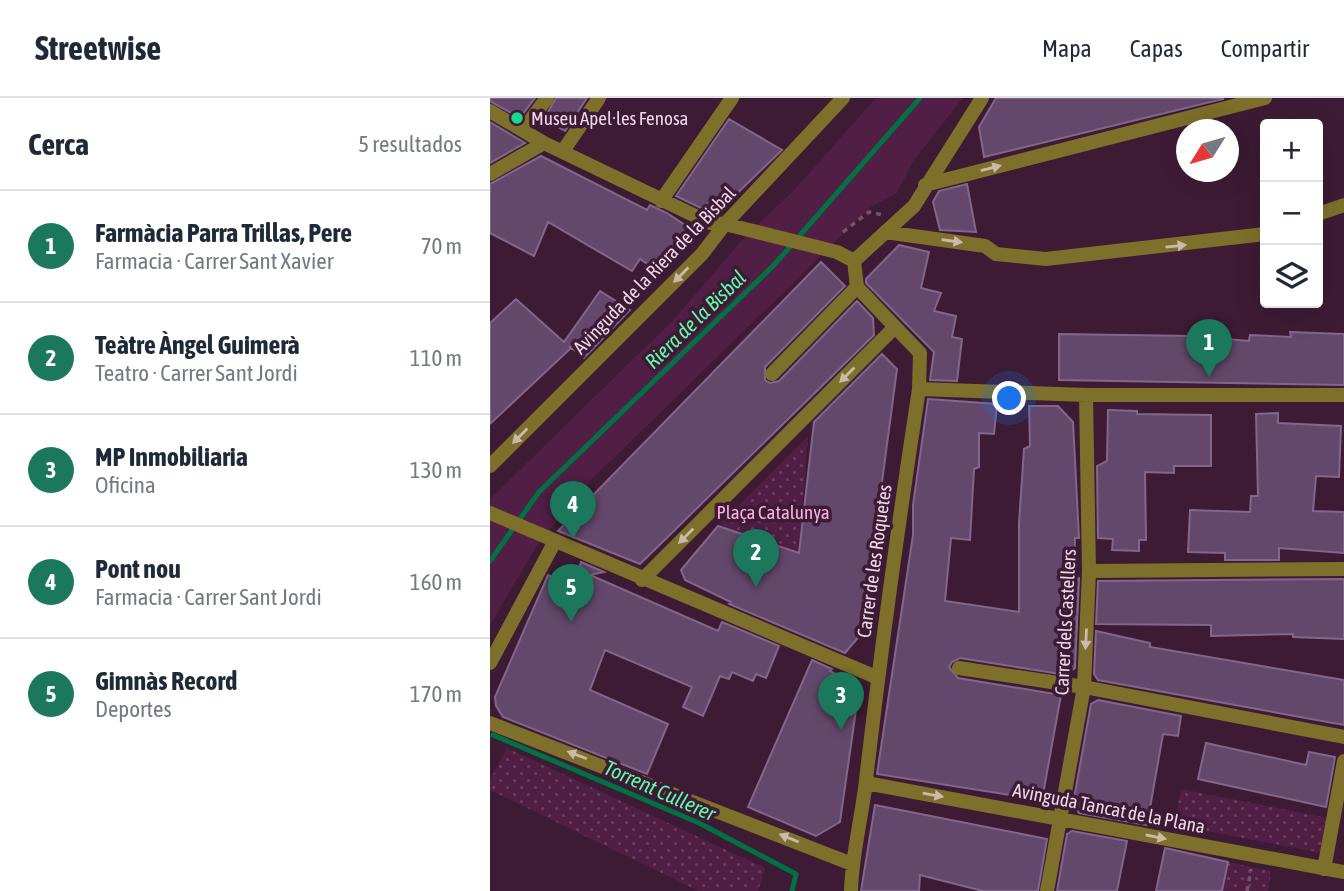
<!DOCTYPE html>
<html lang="es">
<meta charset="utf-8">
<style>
:root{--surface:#fff;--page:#f2f2f3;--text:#1f2937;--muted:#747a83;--line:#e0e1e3;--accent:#1b785c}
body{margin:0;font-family:"Asap Condensed",sans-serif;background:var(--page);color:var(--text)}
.controls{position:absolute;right:21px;top:21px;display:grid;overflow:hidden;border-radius:7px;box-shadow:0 7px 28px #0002}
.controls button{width:63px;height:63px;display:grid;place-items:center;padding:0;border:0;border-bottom:2px solid var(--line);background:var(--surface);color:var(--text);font:35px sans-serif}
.compass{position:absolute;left:686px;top:21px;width:63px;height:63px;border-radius:50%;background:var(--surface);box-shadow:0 7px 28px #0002;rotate:233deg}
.you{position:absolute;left:520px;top:301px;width:24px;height:24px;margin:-18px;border:5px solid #fff;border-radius:50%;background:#1a73e8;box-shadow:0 0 0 10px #1a73e833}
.badge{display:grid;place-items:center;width:46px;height:46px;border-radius:50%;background:var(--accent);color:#fff;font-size:23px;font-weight:700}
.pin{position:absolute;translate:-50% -58px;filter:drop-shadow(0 2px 4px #0008)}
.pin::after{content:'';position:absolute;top:37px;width:24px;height:21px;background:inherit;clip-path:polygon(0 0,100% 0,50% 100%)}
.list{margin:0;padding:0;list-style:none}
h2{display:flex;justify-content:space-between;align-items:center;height:91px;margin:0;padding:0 28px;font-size:30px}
h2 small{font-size:23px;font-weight:400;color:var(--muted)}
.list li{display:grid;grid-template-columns:46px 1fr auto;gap:21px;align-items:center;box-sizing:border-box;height:112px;padding:0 28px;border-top:2px solid var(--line)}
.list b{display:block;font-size:26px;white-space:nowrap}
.list p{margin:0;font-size:23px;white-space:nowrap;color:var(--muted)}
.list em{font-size:23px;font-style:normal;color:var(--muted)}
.icon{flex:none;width:38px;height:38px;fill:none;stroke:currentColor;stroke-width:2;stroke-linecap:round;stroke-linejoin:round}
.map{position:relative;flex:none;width:854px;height:793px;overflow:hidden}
header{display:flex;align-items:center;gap:42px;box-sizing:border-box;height:98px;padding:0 35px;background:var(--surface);border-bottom:2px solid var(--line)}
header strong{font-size:33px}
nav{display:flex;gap:38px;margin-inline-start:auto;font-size:24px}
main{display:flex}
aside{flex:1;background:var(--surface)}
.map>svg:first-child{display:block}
.grass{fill:#511e45}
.park{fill:url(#park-dots)}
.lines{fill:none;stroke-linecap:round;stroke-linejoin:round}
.stream{stroke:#007144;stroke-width:5}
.building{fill:#63486b;stroke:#82668b;stroke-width:2}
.path{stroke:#73546b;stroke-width:3.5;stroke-dasharray:5 5;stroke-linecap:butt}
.street{stroke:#7e702a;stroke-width:14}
.oneway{fill:#cdb8ae}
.poi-dot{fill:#16d989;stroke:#3d1b34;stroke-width:2.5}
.labels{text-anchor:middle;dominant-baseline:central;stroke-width:7;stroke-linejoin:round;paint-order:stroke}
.poi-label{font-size:19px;fill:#efd7e7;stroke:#3d1b34;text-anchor:start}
.street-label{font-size:19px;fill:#efd7e7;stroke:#3d1b34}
.park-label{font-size:19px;fill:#f9b2e4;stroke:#3d1b34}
.water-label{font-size:21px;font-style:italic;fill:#5efbac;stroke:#3d1b34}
</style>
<header>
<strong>Streetwise</strong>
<nav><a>Mapa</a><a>Capas</a><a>Compartir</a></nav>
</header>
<main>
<aside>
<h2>Cerca<small>5 resultados</small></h2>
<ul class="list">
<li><span class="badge">1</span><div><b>Farmàcia Parra Trillas, Pere</b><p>Farmacia · Carrer Sant Xavier</p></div><em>70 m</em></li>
<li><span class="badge">2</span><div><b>Teàtre Àngel Guimerà</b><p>Teatro · Carrer Sant Jordi</p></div><em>110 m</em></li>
<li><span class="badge">3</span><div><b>MP Inmobiliaria</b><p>Oficina</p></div><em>130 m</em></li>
<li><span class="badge">4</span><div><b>Pont nou</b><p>Farmacia · Carrer Sant Jordi</p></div><em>160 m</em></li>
<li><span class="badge">5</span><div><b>Gimnàs Record</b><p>Deportes</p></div><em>170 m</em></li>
</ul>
</aside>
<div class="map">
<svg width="854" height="793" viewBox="0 0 854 793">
<defs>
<pattern id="park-dots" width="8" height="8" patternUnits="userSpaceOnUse" patternTransform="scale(1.75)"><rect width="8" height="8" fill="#511e45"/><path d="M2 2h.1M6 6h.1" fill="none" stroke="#6a3e60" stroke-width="1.8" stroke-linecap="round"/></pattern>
</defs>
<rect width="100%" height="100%" fill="#3d1b34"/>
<path class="grass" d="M386,0H473L424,62L407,95L381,109L88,395L45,451L0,527V401L184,221L252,142L303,93Z"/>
<path class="park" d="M318,338L309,455L228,428Z
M17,650L275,770L268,793H209L0,692V682Z
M691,691L838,720L832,755L684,727Z
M738,764L781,773L778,793H732Z"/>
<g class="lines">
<path class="stream" d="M0,463L49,394L284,167L430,0
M3,637L209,725L306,776L302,793"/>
</g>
<path class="building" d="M0,0H45L30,20L0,3Z
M66,0H97L75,33L54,21Z
M506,0H733V1L494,59L489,29Z
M239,21L292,52L237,105L215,112L186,98Z
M0,24L35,45L0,65Z
M51,58L157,112L160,107L177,115L201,131L177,168L167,161L162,169L150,161L142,173L58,124L44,158L0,135V86Z
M477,86L486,134L450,132L443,104L449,93Z
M409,147L439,154L431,190L451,195L444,213L466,218L462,239L472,241L467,283L440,282L444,254L376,185V181Z
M331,164L355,188L275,269V282L280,285L289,283L367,203L383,220L384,237L150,466L68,433Z
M110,193L140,212L94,260L79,248L81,250L0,326V225L26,201L74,244Z
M800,234L854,236V287L569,282V236L702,238L759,243L760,237L801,239Z
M392,256L407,271L372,535L355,555L239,506L241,504L195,482L191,472L228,428L309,455L324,324Z
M438,301L507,306L504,336L489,335V369L484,371L480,442L461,440L455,503L529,514V425L534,351L540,348L539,308H568L583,324L589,440H585L584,480H589L585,570L576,577L470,560L462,564L459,569L468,580L571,597L552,702L387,676L423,437V407Z
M618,312L647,313V316L721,317V368H684V375L655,374L656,442H649V453L622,452L623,441L608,440L607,368L617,363Z
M788,315V325L851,328L849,379L826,378L823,413L854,414V455L789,450V462H735V455L698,454L700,412L760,414L761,398H768L766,316Z
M91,464L114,474L100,477L228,533L232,524L289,548L276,580L266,576L263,583L242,574L239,581L230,578L213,618L193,609L202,589L115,552L100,592L178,626L157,676L13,619L6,608L5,599L58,477L83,488Z
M854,481V541L803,539V536L721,538V527L606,526L608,483Z
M606,533L660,545V549L854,582V627L608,582L604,576Z
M322,562L342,571L340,573L356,582L363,590L367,605L350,724L326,738L258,709Z
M608,602L691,618L688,638L673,636L657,727L589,715L583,706L601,606Z
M716,645L816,667L819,654L845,659L836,709L708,681Z
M385,707L557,741L548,793H493L430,777L429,793H371Z
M582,733L637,743L627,793H567L577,736Z
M675,750L738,764L732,793H666Z"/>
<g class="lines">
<path class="path" d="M353,134L379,114L393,117
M757,793L761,771"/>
<path class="street" d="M0,13L54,45L220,125L235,126L347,154L364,163
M33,32L57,0
M73,53L109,0
M0,76L54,45
M435,87L775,0
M171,103L242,0
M828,116L854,107
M395,134L495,148L506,156L556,161L775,136
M364,163L424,108L492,0
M282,276L367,189
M429,291L596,297H854
M0,368L212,156L235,126L353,0
M0,415L386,579
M599,473L854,471
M152,482L405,229
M0,565L64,445
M469,570L594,589L854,639
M0,625L362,766
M376,685L854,774
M834,771L854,663
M361,793C362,755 372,719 376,682C391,551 409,421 429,291L430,255L367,189L364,163
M557,793L594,589L599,473L596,297"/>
</g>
<defs><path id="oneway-solid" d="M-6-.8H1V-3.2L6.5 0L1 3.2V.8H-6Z" transform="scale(1.75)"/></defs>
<g class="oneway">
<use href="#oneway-solid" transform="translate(501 70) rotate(-14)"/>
<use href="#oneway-solid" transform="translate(462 143) rotate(8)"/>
<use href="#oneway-solid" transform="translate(686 148) rotate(-6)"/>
<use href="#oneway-solid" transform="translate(191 177) rotate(135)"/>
<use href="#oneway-solid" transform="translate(357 277) rotate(135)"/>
<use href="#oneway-solid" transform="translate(30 338) rotate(135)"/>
<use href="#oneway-solid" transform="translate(196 438) rotate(135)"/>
<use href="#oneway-solid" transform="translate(596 541) rotate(93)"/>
<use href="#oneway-solid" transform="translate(87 657) rotate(-159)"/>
<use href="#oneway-solid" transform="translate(443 697) rotate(10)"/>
<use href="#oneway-solid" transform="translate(666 739) rotate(11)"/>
<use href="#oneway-solid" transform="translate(299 740) rotate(-158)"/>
</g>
<circle class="poi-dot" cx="27" cy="20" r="7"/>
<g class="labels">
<g class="poi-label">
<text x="41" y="20">Museu Apel·les Fenosa</text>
</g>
<g class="street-label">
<text transform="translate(164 172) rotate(-46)">Avinguda de la Riera de la Bisbal</text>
<text transform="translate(384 463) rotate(-82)">Carrer de les Roquetes</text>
<text transform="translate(575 524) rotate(-87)">Carrer dels Castellers</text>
<text transform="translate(619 710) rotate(11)">Avinguda Tancat de la Plana</text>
</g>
<g class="park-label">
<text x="283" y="414">Plaça Catalunya</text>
</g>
<g class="water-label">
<text transform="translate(205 221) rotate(-44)">Riera de la Bisbal</text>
<text transform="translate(170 692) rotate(24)">Torrent Cullerer</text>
</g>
</g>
</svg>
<div class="controls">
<button>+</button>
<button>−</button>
<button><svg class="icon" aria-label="layers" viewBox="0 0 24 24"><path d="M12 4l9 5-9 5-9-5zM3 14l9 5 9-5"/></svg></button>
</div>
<svg class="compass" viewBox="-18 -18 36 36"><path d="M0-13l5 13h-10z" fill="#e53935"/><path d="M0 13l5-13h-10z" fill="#747a83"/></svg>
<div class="you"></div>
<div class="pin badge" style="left:719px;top:279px">1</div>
<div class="pin badge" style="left:266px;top:489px">2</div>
<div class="pin badge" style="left:351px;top:632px">3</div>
<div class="pin badge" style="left:83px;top:441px">4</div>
<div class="pin badge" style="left:81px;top:524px">5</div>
</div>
</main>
